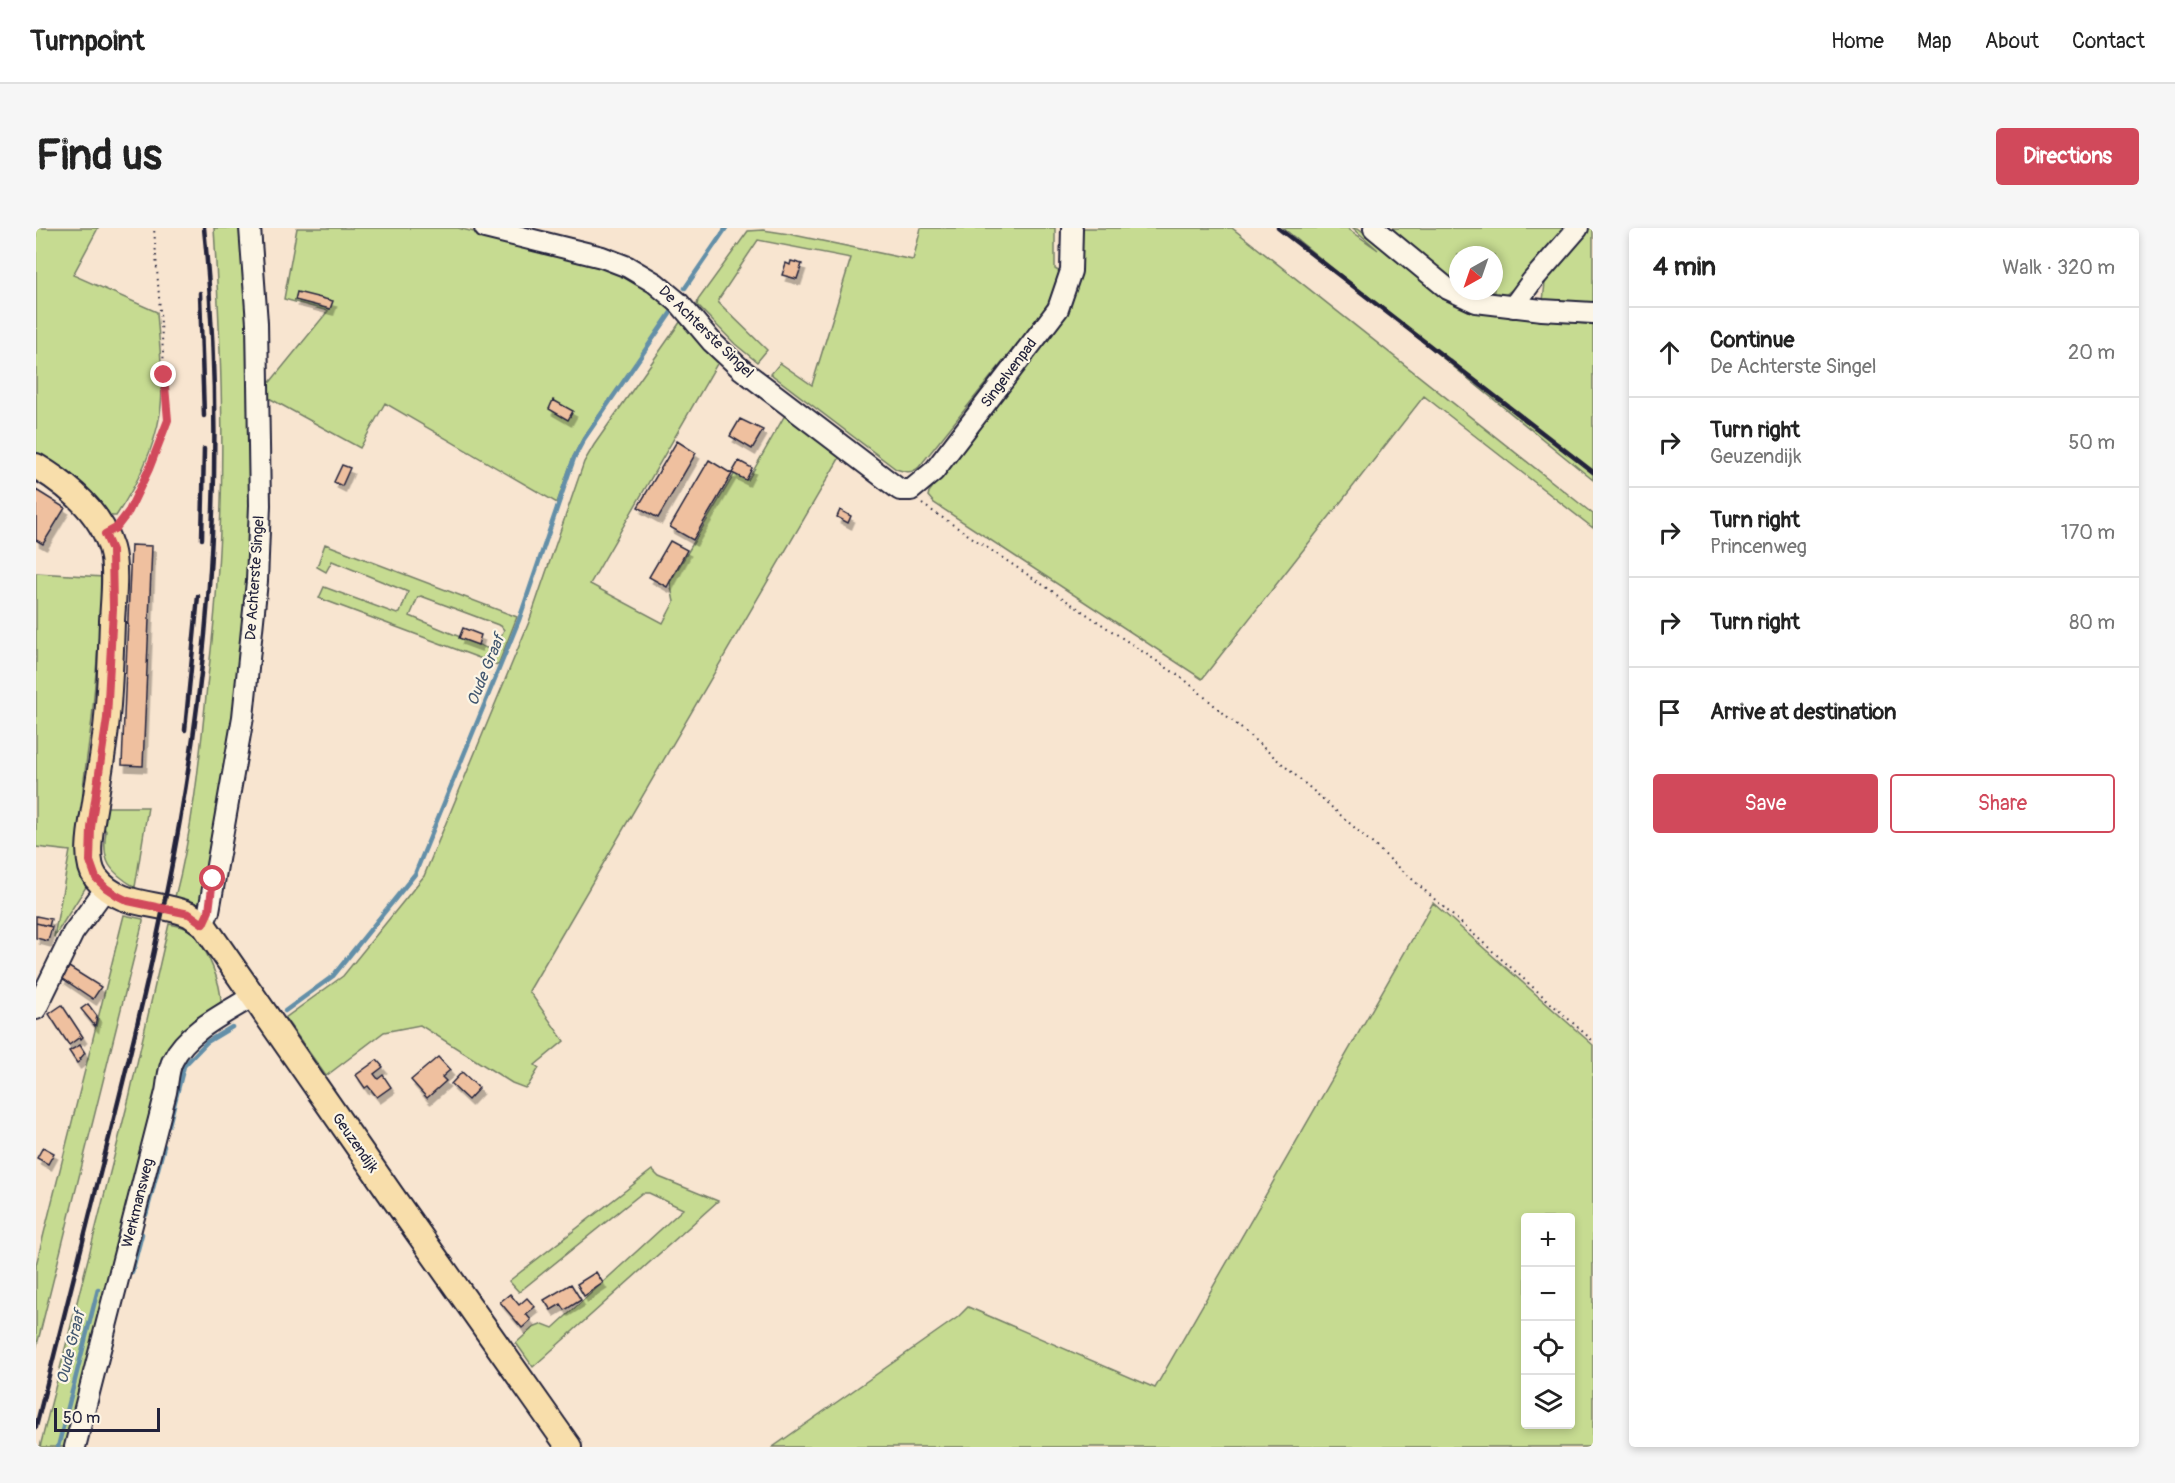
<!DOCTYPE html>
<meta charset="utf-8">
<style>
:root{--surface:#fff;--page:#f6f6f6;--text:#222;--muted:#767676;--line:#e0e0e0;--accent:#d1495b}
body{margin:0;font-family:Pangolin,sans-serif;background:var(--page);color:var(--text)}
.controls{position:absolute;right:18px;bottom:18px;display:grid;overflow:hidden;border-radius:6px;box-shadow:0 3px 9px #0003}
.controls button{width:54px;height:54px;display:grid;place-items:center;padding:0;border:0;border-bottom:2px solid var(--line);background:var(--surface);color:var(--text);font:30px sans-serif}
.compass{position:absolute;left:1413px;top:18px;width:54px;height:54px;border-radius:50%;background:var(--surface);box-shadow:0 3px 9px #0003;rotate:220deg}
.scale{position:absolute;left:18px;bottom:15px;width:106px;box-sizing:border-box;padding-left:6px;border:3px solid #22223b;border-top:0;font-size:16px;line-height:21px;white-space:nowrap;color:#22223b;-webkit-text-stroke:4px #fcf5e5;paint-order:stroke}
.stop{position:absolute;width:18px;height:18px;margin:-14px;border:4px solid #d1495b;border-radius:50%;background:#fff}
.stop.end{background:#d1495b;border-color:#fff;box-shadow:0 2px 6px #0008}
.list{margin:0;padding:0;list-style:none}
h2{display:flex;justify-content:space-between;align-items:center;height:78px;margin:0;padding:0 24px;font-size:26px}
h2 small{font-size:20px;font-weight:400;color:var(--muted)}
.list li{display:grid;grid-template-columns:39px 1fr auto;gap:18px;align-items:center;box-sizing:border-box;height:90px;padding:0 24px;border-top:2px solid var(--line)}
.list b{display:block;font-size:22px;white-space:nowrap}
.list p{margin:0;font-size:20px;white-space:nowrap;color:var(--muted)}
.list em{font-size:20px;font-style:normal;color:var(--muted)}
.actions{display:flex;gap:12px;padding:18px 24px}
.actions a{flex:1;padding:14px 0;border:2px solid var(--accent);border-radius:6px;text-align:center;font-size:21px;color:var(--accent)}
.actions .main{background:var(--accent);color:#fff}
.icon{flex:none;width:33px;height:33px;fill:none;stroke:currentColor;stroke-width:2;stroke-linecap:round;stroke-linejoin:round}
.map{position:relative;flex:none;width:1557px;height:1219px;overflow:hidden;border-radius:6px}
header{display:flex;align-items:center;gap:36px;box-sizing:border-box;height:84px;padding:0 30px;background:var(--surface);border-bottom:2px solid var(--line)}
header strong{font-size:28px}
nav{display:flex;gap:33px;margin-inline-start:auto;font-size:21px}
.intro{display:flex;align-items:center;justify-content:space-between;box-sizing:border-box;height:144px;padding:0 36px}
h1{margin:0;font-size:42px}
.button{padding:15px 27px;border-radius:6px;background:var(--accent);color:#fff;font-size:21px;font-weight:700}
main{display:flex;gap:36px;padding:0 36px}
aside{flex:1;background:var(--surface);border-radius:6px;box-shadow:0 3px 9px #0003}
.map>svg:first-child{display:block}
.green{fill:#c6db91;stroke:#747e66;stroke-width:1.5;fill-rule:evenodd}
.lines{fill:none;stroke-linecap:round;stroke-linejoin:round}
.stream{stroke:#638fa8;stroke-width:4.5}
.building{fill:#efc09f;stroke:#22223b;stroke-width:1.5;filter:url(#shadow)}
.minor-casing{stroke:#22223b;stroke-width:24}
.major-casing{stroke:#22223b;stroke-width:28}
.path{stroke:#22223b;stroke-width:2;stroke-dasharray:1.5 4.5;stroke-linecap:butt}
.minor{stroke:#fcf5e5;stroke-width:20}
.major{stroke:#f8deab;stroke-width:24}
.rail{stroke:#22223b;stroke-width:4.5}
.route{stroke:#d1495b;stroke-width:8}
.labels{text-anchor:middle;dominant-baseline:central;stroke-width:4.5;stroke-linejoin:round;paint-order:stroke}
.street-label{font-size:15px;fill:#22223b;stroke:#fcf5e5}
.water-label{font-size:16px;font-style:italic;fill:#435871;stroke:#fcf5e5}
</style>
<header>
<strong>Turnpoint</strong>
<nav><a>Home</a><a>Map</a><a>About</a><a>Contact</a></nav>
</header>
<div class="intro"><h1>Find us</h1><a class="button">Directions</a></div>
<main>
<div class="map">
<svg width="1557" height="1219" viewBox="0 0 1557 1219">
<defs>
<filter id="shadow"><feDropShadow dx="3.5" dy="6" stdDeviation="0" flood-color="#0004"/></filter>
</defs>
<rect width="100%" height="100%" fill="#f8e5d0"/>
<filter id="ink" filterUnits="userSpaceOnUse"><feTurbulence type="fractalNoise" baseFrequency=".0167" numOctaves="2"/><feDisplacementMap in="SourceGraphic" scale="12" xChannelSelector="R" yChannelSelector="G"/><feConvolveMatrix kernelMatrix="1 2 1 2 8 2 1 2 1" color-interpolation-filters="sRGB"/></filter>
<g filter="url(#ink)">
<path class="green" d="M0,0H62L37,47L121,84C123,117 129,153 124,186C118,221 100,258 80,288H73L65,283L48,258L32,243L0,224Z
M178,0H210L217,240L212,352L202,467L166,672L163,676L139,669C157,601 164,528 171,458C175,424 179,389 181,354C190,236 185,118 178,0Z
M261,0H422L532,27L602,53L637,81L547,210L537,229L521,275L349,175L324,220L231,169V158L292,83L248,71Z
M885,0H1019V41L1024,44C1023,61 1014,72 1005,86L883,239C875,246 870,244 860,241L735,146L744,135L776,157L815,30L722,12L682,72L683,75L731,122L721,134L699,116L661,77L662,72L712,3L727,2L753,6L877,32Z
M1045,0H1196L1557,286V300L1388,168L1166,451L898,275L892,268L893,264L942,198L1011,114L1023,94Z
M1247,0H1311L1342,22L1317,0H1322L1410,68L1438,82L1557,97V252Z
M1349,0H1536L1513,31L1468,68L1436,63H1458V27H1422V57Z
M1549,0H1557V77L1507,73L1509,55Z
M647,90L654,103L682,134L554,356L627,395L638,374L634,354L699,245L712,252L749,187L804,229L493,763L528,813L499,837L503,840L492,858L489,860L476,855L384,797L348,804L290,848L249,790L307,748L388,648L493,394L548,234L558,217Z
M289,316L481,389L462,437L283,370L288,359L361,386L364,385L372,364L296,333L290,344L281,339ZM385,368L465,398L468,402L458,421L455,422L374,388L382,369Z
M0,345L68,349L56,491L47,559L48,593L43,643L50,659L18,709L34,623L0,619Z
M65,579H112L99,659C74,644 65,634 70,603L63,593Z
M1397,675L1557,817V1219H737L922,1089L932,1079L1119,1160ZM1490,990H1534V1196H1490Z
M88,687L107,691V693L0,1121V1037Z
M133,696C142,698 152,699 159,707C171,722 185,754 185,774L144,810L33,1219H4L93,870Z
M616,942L623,949L682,973L497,1139L480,1115L497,1100L507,1096L517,1100L647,981L613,965H606L483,1064L473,1053Z"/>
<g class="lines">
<path class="stream" d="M649,60L690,0
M249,783L297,748L379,646L483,392L538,230L548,211L636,83
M133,897L148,838L171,814L196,799
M110,987L128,918
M96,1044L106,1006
M22,1219L62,1061"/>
</g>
<path class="building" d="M755,33L766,36L761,51L746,47L750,35L754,37Z
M261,64L297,73L294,81L259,72Z
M517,172L537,183L532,192L513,181Z
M704,191L727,202L716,221L694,208Z
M641,213L660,225L622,290L602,279Z
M673,232L696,246L657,312L634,299Z
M703,233L716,240L710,252L696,245Z
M306,237L314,240L306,258L298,254Z
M0,262L29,280L7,316L0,312Z
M804,282L815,288L812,295L801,289Z
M634,313L651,322L631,359L613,349Z
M95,317L116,318L107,538L86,537Z
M427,400L445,407L442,417L423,410Z
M0,688L15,691L13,698L0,695Z
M0,695L16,699L12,713L0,710Z
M33,739L65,759L57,771L26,750Z
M52,776L61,788L59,798L45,781Z
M26,777L47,809L45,811L44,809L33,817L13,786Z
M44,817L49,825L44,831L45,832L41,835L33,823Z
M402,829L414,842L406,849L410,853L391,870L375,852Z
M341,832L347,839L338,846L342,851L347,847L355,859L341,869L332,858L329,860L320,847Z
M426,844L443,860L432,872L415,856Z
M7,919L18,925L12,936L1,930Z
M560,1044L567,1055L548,1068L541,1056Z
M535,1056L545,1072L529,1082L525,1076L515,1082L508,1072Z
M474,1066L483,1077L491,1070L499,1079L490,1086L495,1092L486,1100L464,1074Z"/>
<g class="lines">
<g class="minor-casing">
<path id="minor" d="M449,0L566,29L592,39L619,55L643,75L676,114L705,141L864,262H875L898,243L1022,81L1035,43L1036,0
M1338,0L1412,61L1440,74L1506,82L1557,85
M1477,79L1496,53L1542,0
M167,696L173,683L207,489L221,353L224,277L221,95L214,0
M0,781L37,705L70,660
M39,1219L130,864C132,854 132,841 137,832C152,802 190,785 217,768"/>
</g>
<g class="major-casing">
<path id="major" d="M0,238C32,257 64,283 75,320C81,340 77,373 76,393C75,425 74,457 71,489C69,517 63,546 59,575C56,595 47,633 60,650C83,680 121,673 152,686C157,688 162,693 167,696L356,968L533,1219"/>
</g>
<path class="path" d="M886,276L1149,452L1273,559L1557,813
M86,294L113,241L132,192L118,0"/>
<use href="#minor" class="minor"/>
<use href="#major" class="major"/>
<path class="rail" d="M1242,0L1557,244
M164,65L168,188
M166,311L168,221
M149,502L162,368
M0,1199C25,1100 50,1001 75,902C101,799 126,696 144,592C178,398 188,196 168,0"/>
</g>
</g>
<g class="lines" filter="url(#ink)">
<path class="route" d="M128,147L132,192L113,241L93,283L80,300L69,306L76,322L77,381L71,490L55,600L54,633L60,650L70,660L82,668L92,673L153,686L167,696L173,683L177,651"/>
</g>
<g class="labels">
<g class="street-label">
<text transform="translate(670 104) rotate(44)">De Achterste Singel</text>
<text transform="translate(973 145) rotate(-53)">Singelvenpad</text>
<text transform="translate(219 350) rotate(-86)">De Achterste Singel</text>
<text transform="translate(319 915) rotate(55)">Geuzendijk</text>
<text transform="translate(102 975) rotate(-76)">Werkmansweg</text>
</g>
<g class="water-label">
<text transform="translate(450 442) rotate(-68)">Oude Graaf</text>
<text transform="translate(35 1119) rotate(-76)">Oude Graaf</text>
</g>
</g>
</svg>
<div class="controls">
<button>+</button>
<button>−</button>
<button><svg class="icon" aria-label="locate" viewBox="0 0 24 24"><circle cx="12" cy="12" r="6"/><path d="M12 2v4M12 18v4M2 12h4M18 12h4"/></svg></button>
<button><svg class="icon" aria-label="layers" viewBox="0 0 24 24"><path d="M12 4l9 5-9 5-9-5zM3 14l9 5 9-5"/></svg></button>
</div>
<svg class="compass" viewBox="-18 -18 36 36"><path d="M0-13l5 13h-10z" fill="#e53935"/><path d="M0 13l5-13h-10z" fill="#767676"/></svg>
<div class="scale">50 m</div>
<div class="stop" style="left:177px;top:651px"></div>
<div class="stop end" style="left:128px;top:147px"></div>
</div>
<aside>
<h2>4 min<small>Walk · 320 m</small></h2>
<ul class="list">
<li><svg class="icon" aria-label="ahead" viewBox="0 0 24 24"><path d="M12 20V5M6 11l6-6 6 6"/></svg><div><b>Continue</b><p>De Achterste Singel</p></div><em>20 m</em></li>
<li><svg class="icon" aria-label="right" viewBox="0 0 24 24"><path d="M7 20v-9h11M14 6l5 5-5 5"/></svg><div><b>Turn right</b><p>Geuzendijk</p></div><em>50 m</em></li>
<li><svg class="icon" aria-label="right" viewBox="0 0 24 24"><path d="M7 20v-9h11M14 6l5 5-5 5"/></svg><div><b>Turn right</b><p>Princenweg</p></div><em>170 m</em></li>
<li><svg class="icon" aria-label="right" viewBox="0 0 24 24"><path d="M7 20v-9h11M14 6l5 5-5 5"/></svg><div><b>Turn right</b></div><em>80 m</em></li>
<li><svg class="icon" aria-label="arrive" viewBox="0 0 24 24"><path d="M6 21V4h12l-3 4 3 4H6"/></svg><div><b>Arrive at destination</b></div></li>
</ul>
<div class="actions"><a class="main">Save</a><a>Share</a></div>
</aside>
</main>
